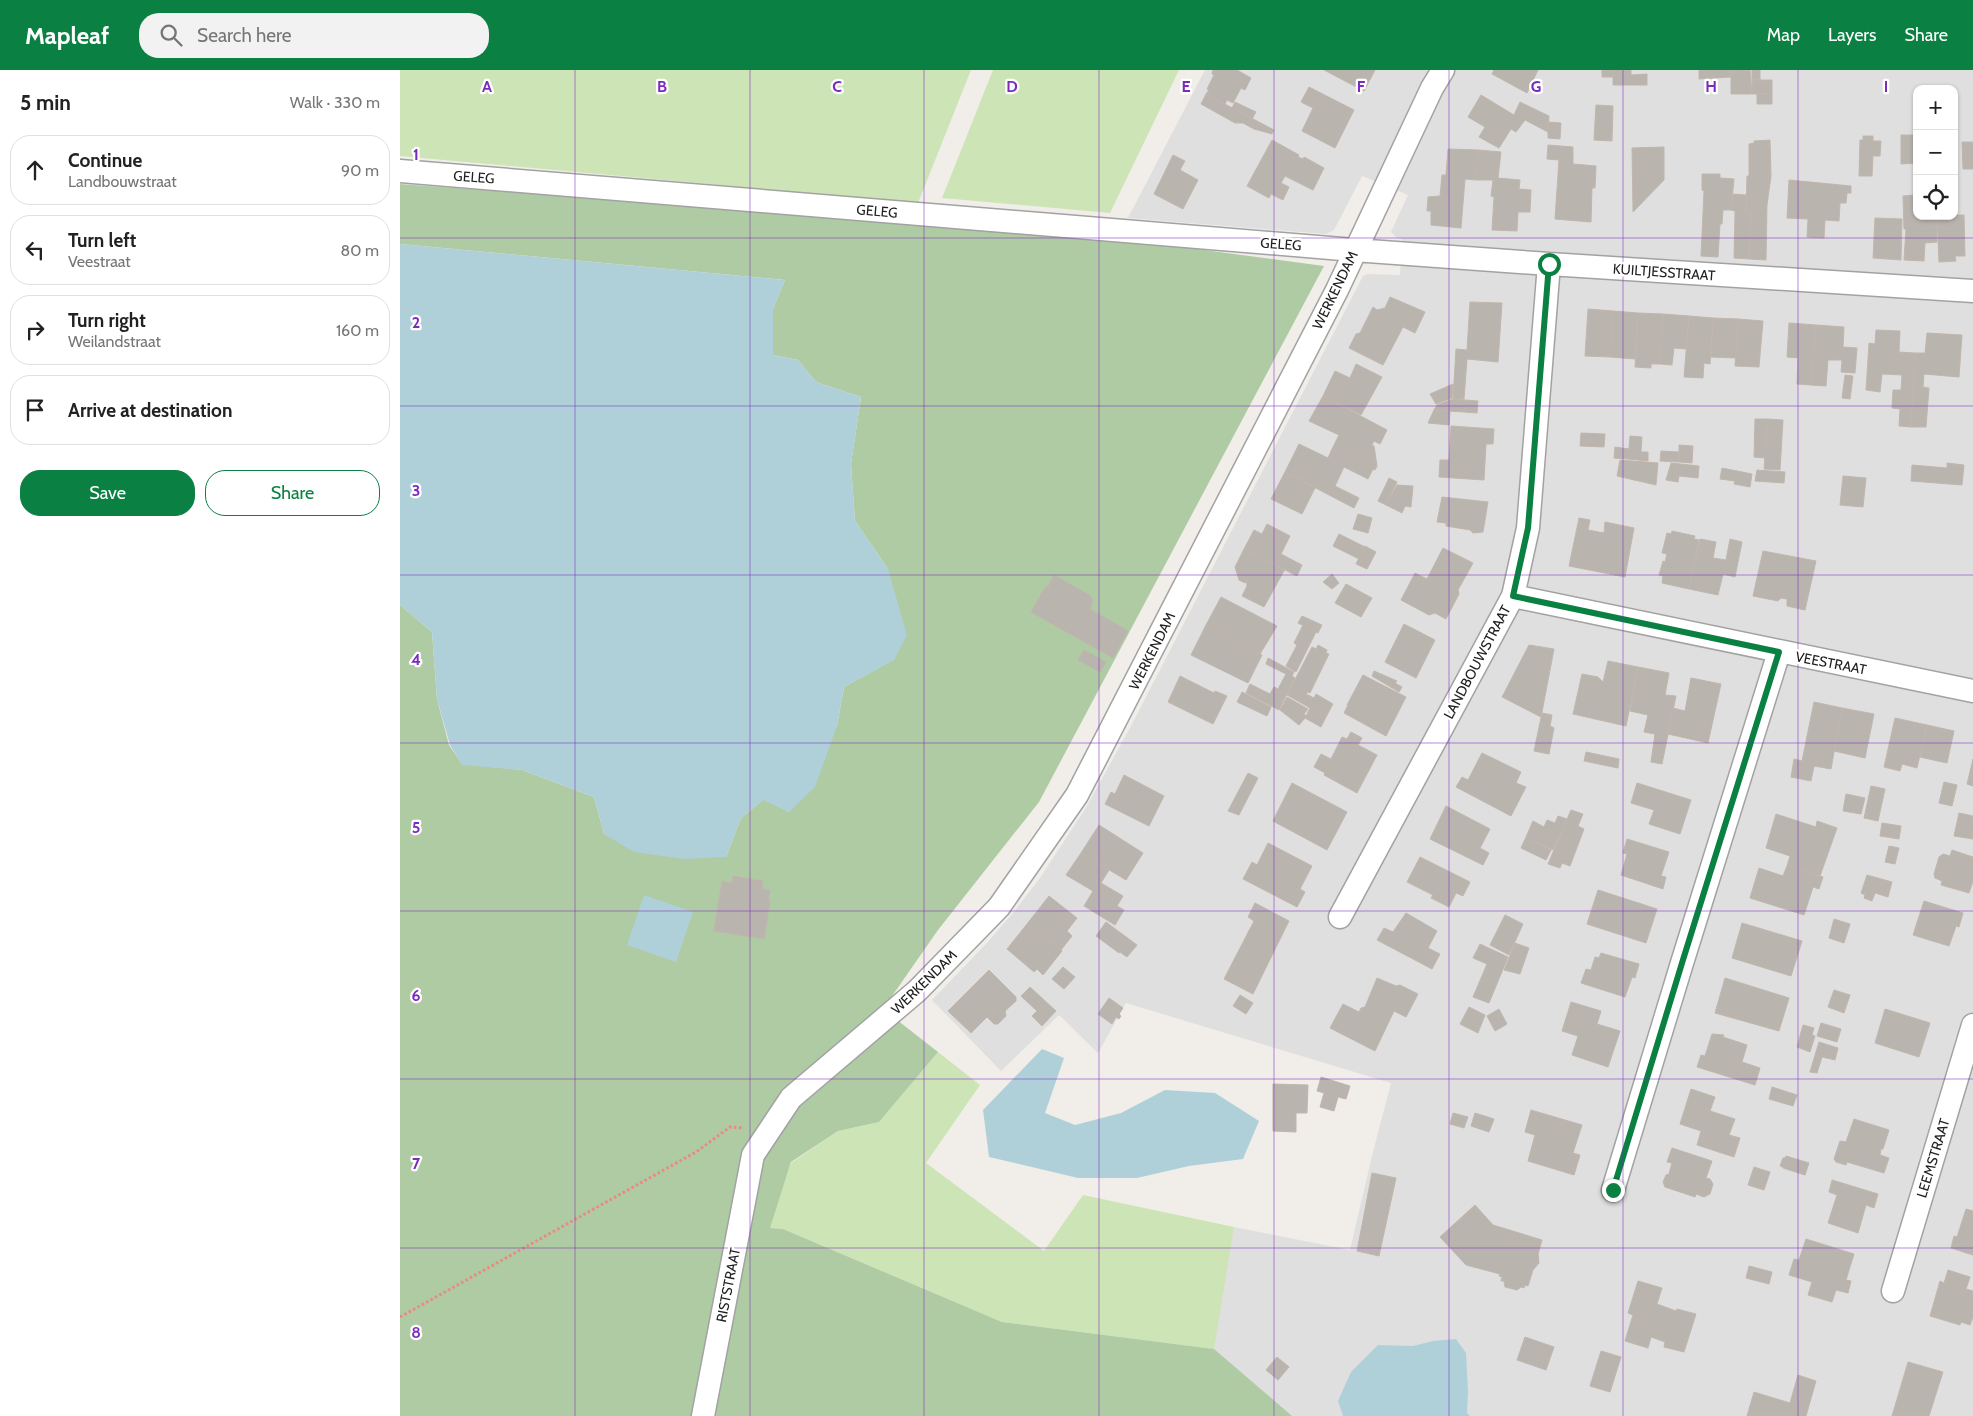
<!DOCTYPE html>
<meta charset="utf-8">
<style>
:root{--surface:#fff;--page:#f2f2f2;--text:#222;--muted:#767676;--line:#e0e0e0;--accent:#0b8043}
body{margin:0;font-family:Cabin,sans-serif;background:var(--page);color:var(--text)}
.controls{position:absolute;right:15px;top:15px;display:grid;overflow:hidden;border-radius:10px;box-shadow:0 1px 4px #0004}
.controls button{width:45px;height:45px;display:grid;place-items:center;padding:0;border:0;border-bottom:1px solid var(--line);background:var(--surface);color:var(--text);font:25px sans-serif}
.stop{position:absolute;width:15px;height:15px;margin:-11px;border:4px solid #0b8043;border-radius:50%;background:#fff}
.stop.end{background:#0b8043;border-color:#fff;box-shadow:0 1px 5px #0008}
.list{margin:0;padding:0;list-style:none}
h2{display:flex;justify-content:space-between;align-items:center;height:65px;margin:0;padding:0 20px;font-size:21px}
h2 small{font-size:16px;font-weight:400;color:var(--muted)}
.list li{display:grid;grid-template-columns:32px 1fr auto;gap:15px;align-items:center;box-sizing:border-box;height:70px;margin:0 10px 10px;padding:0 10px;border:1px solid var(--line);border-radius:20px}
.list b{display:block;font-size:19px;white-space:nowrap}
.list p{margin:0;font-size:16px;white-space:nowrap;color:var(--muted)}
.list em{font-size:16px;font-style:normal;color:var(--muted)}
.actions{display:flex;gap:10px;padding:15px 20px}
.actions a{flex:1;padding:11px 0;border:1px solid var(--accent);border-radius:20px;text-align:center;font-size:18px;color:var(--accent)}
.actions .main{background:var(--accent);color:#fff}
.icon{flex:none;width:28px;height:28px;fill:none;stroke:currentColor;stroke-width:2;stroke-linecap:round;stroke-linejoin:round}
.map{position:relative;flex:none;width:1573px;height:1346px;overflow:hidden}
header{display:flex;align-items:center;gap:30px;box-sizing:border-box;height:70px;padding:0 25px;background:var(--accent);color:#fff}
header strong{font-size:24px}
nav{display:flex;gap:28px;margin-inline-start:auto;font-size:18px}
.search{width:350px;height:45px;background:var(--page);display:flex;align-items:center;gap:12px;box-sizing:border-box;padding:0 18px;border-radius:20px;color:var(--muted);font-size:19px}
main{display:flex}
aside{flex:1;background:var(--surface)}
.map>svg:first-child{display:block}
.residential{fill:#dfdfdf;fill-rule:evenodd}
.grass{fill:#cde4b6}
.forest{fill:#afcba3}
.water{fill:#afd0d9}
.building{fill:#bab4af;stroke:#c1b6ad}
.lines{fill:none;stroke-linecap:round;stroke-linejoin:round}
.street-casing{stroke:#a2a2a2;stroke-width:25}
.path{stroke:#eb8980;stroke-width:3;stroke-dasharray:2.5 2.5;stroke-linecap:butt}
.street{stroke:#fff;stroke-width:22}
.route{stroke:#0b8043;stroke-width:6}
.grid{fill:none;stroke:#7b2cbf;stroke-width:1;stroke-opacity:0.55}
.labels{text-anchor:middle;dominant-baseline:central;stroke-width:4.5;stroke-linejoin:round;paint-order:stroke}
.street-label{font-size:14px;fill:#212121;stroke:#fff}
.grid-label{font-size:16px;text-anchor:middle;font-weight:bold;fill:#7b2cbf;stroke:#fff;stroke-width:4.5;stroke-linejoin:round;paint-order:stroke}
</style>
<header>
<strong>Mapleaf</strong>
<div class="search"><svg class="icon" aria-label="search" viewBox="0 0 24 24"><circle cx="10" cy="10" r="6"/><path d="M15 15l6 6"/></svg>Search here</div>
<nav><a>Map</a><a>Layers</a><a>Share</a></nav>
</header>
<main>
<aside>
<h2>5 min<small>Walk · 330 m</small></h2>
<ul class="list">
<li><svg class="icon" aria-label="ahead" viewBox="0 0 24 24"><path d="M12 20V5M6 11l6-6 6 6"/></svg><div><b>Continue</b><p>Landbouwstraat</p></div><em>90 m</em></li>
<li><svg class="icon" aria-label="left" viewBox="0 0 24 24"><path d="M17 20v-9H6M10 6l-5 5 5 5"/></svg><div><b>Turn left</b><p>Veestraat</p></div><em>80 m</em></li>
<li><svg class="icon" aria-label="right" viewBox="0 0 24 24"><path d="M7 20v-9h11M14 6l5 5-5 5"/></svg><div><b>Turn right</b><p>Weilandstraat</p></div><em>160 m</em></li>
<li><svg class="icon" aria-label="arrive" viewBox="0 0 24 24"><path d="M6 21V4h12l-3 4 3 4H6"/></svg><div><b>Arrive at destination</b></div></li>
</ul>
<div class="actions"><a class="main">Save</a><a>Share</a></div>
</aside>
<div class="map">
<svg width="1573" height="1346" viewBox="0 0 1573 1346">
<rect width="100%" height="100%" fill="#f1eee9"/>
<path class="residential" d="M805,0H1573V1346H886L809,1284L834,1157L950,1180L972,1086L991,1013L726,933L698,983L659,945L601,1001L532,930L586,874L613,843L640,808L687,736L732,654L963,206L968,204L1000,205L1002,169L997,168L991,162L1008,125L962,106L934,160L926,164L728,148ZM1517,19H1554V146H1517Z"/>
<path class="grass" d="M0,0H571L518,133L0,86Z
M593,0H779L710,143L542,128Z
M538,982L580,1015L526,1093L644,1181L683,1125L834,1157L814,1279L602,1252L383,1159L369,1158L391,1093L438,1061L479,1052Z"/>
<path class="forest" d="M0,114L677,163L924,196L639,732L538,860L483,939L538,982L479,1052L438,1061L391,1092L370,1158L383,1159L602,1252L814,1279L892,1346H0V535L32,562L37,629L49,675L62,694L122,700L194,727L204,764L326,787L341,748L364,729L389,742L437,656L444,617L493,590L488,499L455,451L451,394L461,327L416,312L398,290L373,285V239L385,210L0,174Z"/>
<path class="water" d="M0,174L385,210L373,239V285L398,290L416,312L461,327L451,394L455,451L488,499L507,565L494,590L444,617L437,656L415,717L389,742L363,730L341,748L326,787L284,789L234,782L204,764L194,727L122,700L62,695L50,675L37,629L32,562L0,535Z
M244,825L293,842L276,892L227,875Z
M642,979L664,988L645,1043L675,1055L721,1043L765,1020L815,1023L859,1051L843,1089L789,1096L737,1108H678L589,1087L583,1040Z
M1056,1269L1066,1283L1068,1322L1067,1343L1070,1346H943L938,1331L951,1302L978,1275L1013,1276L1033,1271Z"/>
<path class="building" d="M813,0H837L851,8L845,20L841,18L833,33L827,30L825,34L806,24L809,20L807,19L814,5L812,4Z
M924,0H975L964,21Z
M1094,0H1138L1127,23L1092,4Z
M1202,0H1213V7H1202Z
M1213,0H1231V5L1247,4V15H1213Z
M1299,0H1331V7L1299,9Z
M1331,0H1350L1352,24H1331Z
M1352,0H1360V10H1352Z
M1352,10H1372V24H1352Z
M909,17L954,40L935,78L902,61L913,38L901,32Z
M806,24L874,60L872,64L854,59L843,53H835L801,34Z
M1357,24H1372V34H1357Z
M1081,25L1114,45L1120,32L1149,46L1148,62L1125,50L1116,62L1111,59L1099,78L1079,67L1085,57L1068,47Z
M835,32L856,42L852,49L832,38Z
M1196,35L1213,36L1212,71L1194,70Z
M1148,52L1161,53L1160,69L1148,68Z
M1501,65H1517V93L1501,94Z
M1463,66H1473V71H1481L1480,86H1473L1472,106H1459L1460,70H1463Z
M872,70L899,85L898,87L903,89L904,87L924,98L913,120L885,106L881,113L889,117L883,130L871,124L869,128L847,116Z
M1370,70L1371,106L1367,135L1366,190L1349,189L1351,141H1346L1347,106H1349V74L1354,73V71Z
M1562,72H1573V99H1563Z
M1148,75L1173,77V94L1196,96L1195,118H1192L1191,152L1155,149L1159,90L1147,89Z
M1264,77V110L1233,142L1232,78Z
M1048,79L1079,80L1076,110L1065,109L1061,158L1031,155V141H1027L1028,127L1040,126L1042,105H1046Z
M1079,80L1101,82L1098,108L1120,110L1119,119L1131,120L1130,142H1118L1117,161L1092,160L1094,127L1091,126L1093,110H1076Z
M773,85L785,91L780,100L798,110L783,139L754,124Z
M1302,104H1320V108L1334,109L1331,140H1323L1322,154H1320L1318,187L1301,186L1304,121L1302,120Z
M1389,110L1451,116V123H1447L1446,133H1440L1439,151L1425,150L1424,168L1407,167L1408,149L1387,148Z
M1333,124L1346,125V141H1351L1349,189L1334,188L1335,141L1331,140Z
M1516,125L1517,146H1537V172L1525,173L1524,191L1504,190L1506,159H1504L1503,126Z
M1554,145H1564L1565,186H1555L1556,191L1539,192L1537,146Z
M1475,148L1502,149L1501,190L1473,188Z
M990,227L1025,242L1015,263L1003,257L983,295L949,278L956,264L960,263L973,237L977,240L985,238Z
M1070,232L1102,233L1098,292L1067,289L1064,329H1053L1056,279L1067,280Z
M1188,239L1213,241L1210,287L1185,286Z
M1213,241L1238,243L1235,289L1210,287Z
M1238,243L1263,244L1260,294H1251V298L1235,297Z
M1263,244L1289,246L1286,279L1274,278L1272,295L1260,294Z
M1289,246L1313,248L1310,294L1304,293L1303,308L1284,307Z
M1313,248L1338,249L1336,288L1311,287Z
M1338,249L1363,251L1359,297L1335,296Z
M1389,253L1416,255L1411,315L1397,314L1398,288L1387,287Z
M1416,255L1444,257L1443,277L1457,278L1455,303L1441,302L1442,290H1428L1426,316L1411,315Z
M1476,260L1500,261L1499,282L1515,283L1511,357L1499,356L1500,339L1492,338L1493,320H1501L1502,305L1482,304L1480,322L1466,320L1469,273L1475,274Z
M1527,263L1562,265L1559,307L1524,304L1523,317L1529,318L1526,357H1511L1515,283H1525Z
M956,294L982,307L961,345L923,326L935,301L950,308Z
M1445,305L1453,306L1450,329L1442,328Z
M1053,314L1052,328L1036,334L1030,324Z
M923,326L987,360L980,374L974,371L972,375L974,376L977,396L975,400L932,379L939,365L909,351Z
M1053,329L1065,330L1064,342L1034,340L1037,335Z
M1065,330L1078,331L1077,343L1064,342Z
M1034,340L1050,341L1049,355L1028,353Z
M1355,349H1368L1365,388L1354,387Z
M1368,349L1383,350L1380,400L1364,399Z
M1051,356L1094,359L1093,374H1086L1084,410L1039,407L1040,390H1049Z
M1181,363L1205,364L1204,377L1180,376Z
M1230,366L1242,367L1241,382H1248V391L1228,389Z
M899,374L928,388L932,379L973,399L968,409L944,397L935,416L959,428L954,438L885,402Z
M1279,375L1293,376L1292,393L1279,392Z
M1215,377L1229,379L1228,389L1214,388Z
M1261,381L1279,382V392L1260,391Z
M1220,390L1258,393L1256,415L1217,406Z
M1271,393L1299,396L1298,408L1279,406L1278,412L1266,410Z
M1547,393L1564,395L1562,415L1511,411L1512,395L1547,398Z
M1322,398L1352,404L1350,417L1334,414L1335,411L1320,409Z
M1357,400L1385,402L1384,413L1355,411Z
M885,402L915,418L902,444L871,429Z
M1443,406L1466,408L1463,437L1440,435Z
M989,408L997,412L986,435L978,431Z
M997,415L1013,416L1011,437L1005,436L1002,443L986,435Z
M1042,427L1088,432L1083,462L1073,463L1070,460L1046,456V453L1037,452Z
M958,444L972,448L968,463L953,459Z
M1179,448L1190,450L1188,460L1204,463L1205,452L1234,458L1225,507L1169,496Z
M867,454L890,466L881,484L902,495L897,506L844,479L854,460L862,464Z
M1272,461L1295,466L1294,469L1299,470L1289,519L1262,513L1263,506L1259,505L1263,491L1265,492L1267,484L1262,483L1267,463L1271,464Z
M939,464L965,477L959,489L933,476Z
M1300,469L1316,472L1313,488L1326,490L1330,469L1342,472L1335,507L1323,504L1318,525L1289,519Z
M965,476L976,482L967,499L956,494Z
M1043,478L1073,493L1058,520L1059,524L1046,549L1035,543L1029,545L1001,530L1015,503L1027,509Z
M844,479L885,499L864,537L842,526L847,516L846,511L845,513L839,510L835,497Z
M1363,481L1416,491L1405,540L1387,536V529L1381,528L1378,531L1353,526Z
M932,504L939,513L932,519L923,512Z
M654,505L691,526L693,532L690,539L728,561L713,588L631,542L646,516L648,517Z
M946,514L972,528L961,547L935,533Z
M821,527L877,556L860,584L806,555Z
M902,546L922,555L918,563L898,553Z
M1004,554L1035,570L1016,608L985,592Z
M806,555L862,585L848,613L791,585Z
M903,555L916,562L896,602L886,596L897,575L894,573Z
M918,575L927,580L926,583L929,584L910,623L908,622L906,624L914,628L916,624L933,634L926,647L887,625L912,577L916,579Z
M1129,575L1154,579L1141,647L1102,627Z
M684,580L706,592L700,602L678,590Z
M868,588L894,602L892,606L895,608L879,640L846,623L850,614L870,624L874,617L878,619L886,604L866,594Z
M1208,591L1238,597L1226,656L1173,644L1182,604L1198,607L1203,612Z
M1238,597L1269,603L1265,625L1276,626L1262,694L1251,692L1255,664L1244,662L1248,645L1230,641Z
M974,601L997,611L995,613L1002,617L999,622L972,606Z
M963,605L1006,627L986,666L944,643L948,635H947Z
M780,606L814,623L815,621L827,626L813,654L768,632Z
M1291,608L1321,614L1308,673L1268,664L1273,638L1285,641Z
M842,622L871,637L867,646L837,632Z
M887,627L908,639L904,644L906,646L910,638L926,647L921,657L905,648L899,655L880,640Z
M1414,632L1442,638L1431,699L1414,696L1411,711L1391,707L1394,689L1402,691Z
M1442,638L1474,644L1465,688L1434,681Z
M1142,643L1152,645L1150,656L1154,658L1149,684L1134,681Z
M1495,648L1527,655L1517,698L1502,694L1500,701L1484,697Z
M1527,655L1554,661L1547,693L1520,687Z
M951,662L962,668L958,675L977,685L957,723L924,705L925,703L914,697L921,684L931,689L942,667L947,669Z
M1186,682L1219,689L1218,698L1184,691Z
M1082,683L1121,702L1116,713L1126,717L1111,746L1056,717L1062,707L1068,710Z
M1573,689V716L1567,714Z
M848,703L858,708L839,745L828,741Z
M724,705L764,726L749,756L705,734L711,722L715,724Z
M1544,712L1557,715L1552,736L1539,733Z
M892,713L947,742L927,780L873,751Z
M1237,713L1291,730L1280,764L1249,754L1254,740L1231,733Z
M1471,716L1485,719L1478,751L1464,748Z
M1446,724L1465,728L1461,744L1443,741Z
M1046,736L1090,759L1080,778L1089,783L1083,795L1030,769Z
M1171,740L1183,744L1178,756L1184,759L1170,796L1162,793L1160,798L1148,794Z
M1559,743L1573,746V769L1554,766Z
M1376,744L1416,757L1417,751L1437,758L1420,806L1387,796L1390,786L1366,778Z
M1158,746L1167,749L1153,780L1126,767L1133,751L1144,757L1147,750L1155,753Z
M1482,753L1501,756L1499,769L1480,766Z
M699,755L743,783L726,810L681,783Z
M1126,767L1151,780L1146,790L1121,778Z
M1227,769L1269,782L1261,806L1266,807L1263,819L1221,805L1227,784L1223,783Z
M868,773L912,796L900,819L905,822L897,837L843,809L852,792L857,795Z
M1489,776L1499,778L1495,794L1485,792Z
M1552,780L1573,787V811L1569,823L1541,815L1542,811L1535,808L1534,804L1539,787L1543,784L1550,786Z
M681,783L709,800L701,813L723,826L717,836L724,840L715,855L684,836L693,821L666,805Z
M1020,787L1070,812L1063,826L1056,823L1049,837L1031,828L1033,825L1007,812Z
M1387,796L1423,807L1419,819L1413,817L1404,845L1350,828L1359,798L1383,806Z
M1467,805L1492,812L1488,827L1475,823L1472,831L1464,828L1465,825L1461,823Z
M333,806L363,811L362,819L370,820L368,831H370L364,869L314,861L322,811L332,813Z
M1198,820L1257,839L1246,873L1187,854Z
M649,826L677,848L667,861L672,866L661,880L627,854Z
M1524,831L1563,843L1559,857L1556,856L1549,876L1513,865Z
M855,833L889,851L853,924L824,909L854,851L848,847Z
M1006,843L1037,861L1028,878L1040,884L1032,899L977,870L984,858L993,862Z
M1105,845L1123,854L1109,885L1090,875Z
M1434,849L1450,854L1444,873L1429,868Z
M706,852L737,875L727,887L720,882L719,883L696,866Z
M1342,853L1402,871L1391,906L1332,888Z
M627,854L662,881L643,905L637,899L634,902L607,879Z
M1115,873L1129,878L1120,904L1104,900Z
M1080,874L1108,887L1089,933L1073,927L1087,894L1073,888Z
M1201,883L1239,894L1235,908L1232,907L1225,927L1181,913L1186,899L1191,900L1195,887L1199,888Z
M663,897L675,907L664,919L652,909Z
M589,900L616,927V931L605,941L606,946L598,954H594L587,947L571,963L548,941Z
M977,908L996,916L1000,915L1018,924L1006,947L994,941L975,981L930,958L943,934L959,942L961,938L965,937Z
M1325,908L1389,928L1379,961L1315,943Z
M630,917L656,941L642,956L632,946L637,941L621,926Z
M1434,920L1450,925L1444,943L1428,937Z
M840,925L853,933L846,944L833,936Z
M709,928L723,938L719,944L721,946L719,949L716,947L712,954L698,944Z
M1171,932L1201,941L1197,954L1220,961L1208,997L1172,985L1178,966L1162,961Z
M1069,937L1085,945L1078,963L1060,954Z
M1099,939L1107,954L1095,961L1087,946Z
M1485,939L1530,953L1519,987L1475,973Z
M1421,953L1441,959L1437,972L1417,966Z
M1403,955L1414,958L1412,965L1415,966L1410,982L1397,977Z
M1312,964L1324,965L1323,967L1347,975L1342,992L1360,998L1355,1015L1297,997L1301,985L1305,986Z
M1419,972L1438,978L1435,990L1422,987L1417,1003L1410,1002Z
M921,1007L950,1016L946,1029L938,1027L934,1041L920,1037L924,1023L917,1021Z
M873,1014L908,1015L907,1043H896V1062L873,1061Z
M1372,1017L1397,1025L1393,1036L1369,1029Z
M1291,1019L1315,1027L1310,1041L1335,1049L1329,1065L1340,1068L1334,1087L1297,1075L1301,1061L1280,1054Z
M1131,1040L1182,1055L1173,1083L1180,1085L1174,1105L1128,1091L1135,1065L1125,1062Z
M1053,1043L1068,1047L1064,1058L1050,1054Z
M1075,1043L1094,1049L1089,1062L1071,1056Z
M1454,1049L1489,1060L1483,1079H1481L1480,1085L1489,1088L1484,1103L1447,1092L1446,1095L1436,1092L1434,1089L1440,1071L1446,1072Z
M1272,1078L1312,1091L1306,1108L1310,1109L1313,1114L1310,1124L1304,1127L1296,1124L1295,1127L1265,1117L1263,1112L1266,1105L1269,1104L1272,1093L1267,1092Z
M1386,1086L1409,1093L1405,1105L1383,1098V1097L1380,1096L1383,1088H1385Z
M1354,1097L1370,1102L1364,1120L1348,1115Z
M972,1103L996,1108L979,1186L957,1181Z
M1432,1110L1478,1124L1474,1138L1466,1135L1458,1163L1428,1153L1437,1125L1429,1122Z
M1075,1135L1093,1155L1142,1170L1138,1184L1139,1193L1133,1200L1128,1216L1125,1215L1124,1218L1121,1217L1117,1220L1105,1217L1104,1211H1101L1102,1207L1099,1206L1100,1204L1066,1195L1040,1167Z
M1566,1139L1573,1141V1185L1551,1178L1554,1166L1557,1167Z
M1406,1169L1454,1184L1446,1210L1451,1211L1448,1223L1436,1220L1432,1232L1408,1225L1412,1212L1389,1205L1394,1189L1399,1190Z
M1349,1196L1372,1202L1369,1214L1346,1208Z
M1548,1200L1570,1207L1566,1219L1573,1221V1247L1570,1255L1561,1252L1560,1255L1530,1246L1540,1211L1544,1213Z
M1238,1211L1262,1218L1257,1234L1276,1241L1277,1239L1296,1244L1284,1282L1264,1277L1265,1272L1251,1267L1248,1278L1225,1271L1233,1245L1228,1243Z
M1125,1267L1154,1277L1146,1300L1117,1290Z
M1201,1281L1221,1287L1210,1322L1190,1316Z
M877,1287L889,1297L878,1310L866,1300Z
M1508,1292L1543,1302L1529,1346H1492Z
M1398,1305L1416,1311L1406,1346H1347L1354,1322L1390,1333Z"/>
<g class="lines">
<g class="street-casing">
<path id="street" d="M0,101L954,180L1149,194L1573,221
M1113,526L1573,621
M940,847L1113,526L1128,458L1149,194
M1213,1120L1282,893L1379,582
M1493,1221L1573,955
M303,1346L353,1085L391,1028L517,921L599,837L677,725L937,220L1032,18L1043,0"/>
</g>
<path class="path" d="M0,1247L296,1082L330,1057L344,1058"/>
<use href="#street" class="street"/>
</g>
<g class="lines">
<path class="route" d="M1149,194L1128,458L1113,526L1379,582L1282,893L1213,1120"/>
</g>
<path class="grid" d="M175,0V1346M350,0V1346M524,0V1346M699,0V1346M874,0V1346M1049,0V1346M1223,0V1346M1398,0V1346M0,168H1573M0,336H1573M0,505H1573M0,673H1573M0,841H1573M0,1009H1573M0,1178H1573"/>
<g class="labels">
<g class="street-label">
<text transform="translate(74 107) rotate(4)">GELEG</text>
<text transform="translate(477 141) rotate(5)">GELEG</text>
<text transform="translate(881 174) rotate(4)">GELEG</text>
<text transform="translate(1264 202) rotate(4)">KUILTJESSTRAAT</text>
<text transform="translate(935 220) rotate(-64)">WERKENDAM</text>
<text transform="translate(752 581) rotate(-63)">WERKENDAM</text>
<text transform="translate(1077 592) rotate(-62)">LANDBOUWSTRAAT</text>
<text transform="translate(1431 593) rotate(11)">VEESTRAAT</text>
<text transform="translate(524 912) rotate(-44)">WERKENDAM</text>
<text transform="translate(1533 1088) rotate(-73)">LEEMSTRAAT</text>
<text transform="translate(328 1215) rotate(-79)">RISTSTRAAT</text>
</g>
</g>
<g class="grid-label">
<text x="87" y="22">A</text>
<text x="262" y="22">B</text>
<text x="437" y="22">C</text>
<text x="612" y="22">D</text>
<text x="786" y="22">E</text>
<text x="961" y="22">F</text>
<text x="1136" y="22">G</text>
<text x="1311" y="22">H</text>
<text x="1486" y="22">I</text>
<text x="16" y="90">1</text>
<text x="16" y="258">2</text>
<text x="16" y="426">3</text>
<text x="16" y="595">4</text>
<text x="16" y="763">5</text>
<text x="16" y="931">6</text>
<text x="16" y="1099">7</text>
<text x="16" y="1268">8</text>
</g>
</svg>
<div class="controls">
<button>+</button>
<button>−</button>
<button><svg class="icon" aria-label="locate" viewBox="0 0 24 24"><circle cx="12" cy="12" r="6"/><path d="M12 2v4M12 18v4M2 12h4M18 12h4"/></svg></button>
</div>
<div class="stop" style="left:1149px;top:194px"></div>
<div class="stop end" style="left:1213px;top:1120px"></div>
</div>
</main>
